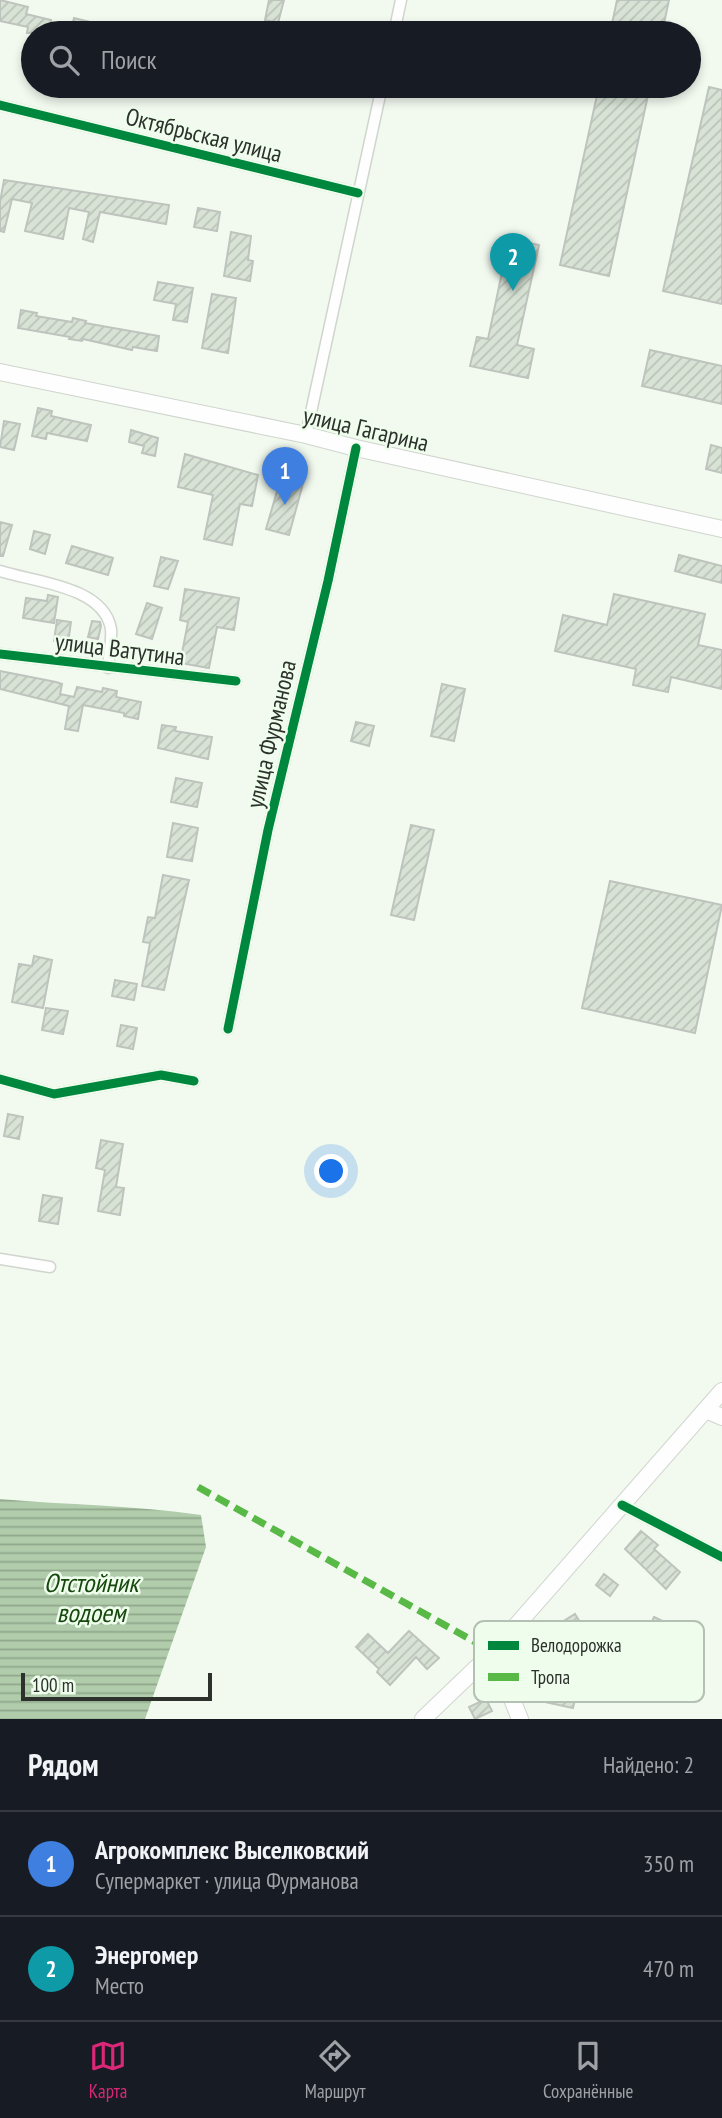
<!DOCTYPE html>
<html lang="ru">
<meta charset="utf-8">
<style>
:root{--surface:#171b24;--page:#242831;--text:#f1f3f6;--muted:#9ea1a6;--line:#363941;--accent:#db2777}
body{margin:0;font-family:"PT Sans Narrow",sans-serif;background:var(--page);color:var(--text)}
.scale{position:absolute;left:21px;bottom:18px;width:191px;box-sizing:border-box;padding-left:7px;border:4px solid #2c312b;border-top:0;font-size:19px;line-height:24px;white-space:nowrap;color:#2c312b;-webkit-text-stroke:5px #effded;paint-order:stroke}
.you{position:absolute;left:332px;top:1172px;width:24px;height:24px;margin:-18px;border:5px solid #fff;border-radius:50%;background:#1a73e8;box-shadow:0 0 0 10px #1a73e833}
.badge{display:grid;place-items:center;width:46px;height:46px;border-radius:50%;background:var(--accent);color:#fff;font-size:23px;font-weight:700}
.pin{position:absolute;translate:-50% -58px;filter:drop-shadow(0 2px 4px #0008)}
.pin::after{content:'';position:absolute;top:37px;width:24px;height:21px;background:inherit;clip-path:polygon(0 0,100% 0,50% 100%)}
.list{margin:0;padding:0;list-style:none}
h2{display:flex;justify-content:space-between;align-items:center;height:91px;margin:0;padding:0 28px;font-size:30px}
h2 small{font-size:23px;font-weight:400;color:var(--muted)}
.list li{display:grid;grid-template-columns:46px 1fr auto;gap:21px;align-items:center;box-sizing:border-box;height:105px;padding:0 28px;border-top:2px solid var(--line)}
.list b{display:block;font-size:26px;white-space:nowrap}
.list p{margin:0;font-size:23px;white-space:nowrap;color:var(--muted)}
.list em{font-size:23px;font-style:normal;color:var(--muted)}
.icon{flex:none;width:38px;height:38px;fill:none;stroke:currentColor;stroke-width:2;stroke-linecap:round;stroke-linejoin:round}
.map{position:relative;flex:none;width:722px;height:1719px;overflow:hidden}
.search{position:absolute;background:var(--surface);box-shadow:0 4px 10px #0003;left:21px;right:21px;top:21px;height:77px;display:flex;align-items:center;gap:18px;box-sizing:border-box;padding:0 24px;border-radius:38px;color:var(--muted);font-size:26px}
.sheet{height:301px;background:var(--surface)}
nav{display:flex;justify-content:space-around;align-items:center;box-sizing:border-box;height:98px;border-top:2px solid var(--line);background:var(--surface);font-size:19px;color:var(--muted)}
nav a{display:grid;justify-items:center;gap:4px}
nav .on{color:var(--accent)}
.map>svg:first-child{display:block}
.water{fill:url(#water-rules)}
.building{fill:url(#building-hatch);stroke:#bec4bd;stroke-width:2}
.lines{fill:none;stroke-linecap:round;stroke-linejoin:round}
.street-casing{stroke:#d0d5ce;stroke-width:13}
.secondary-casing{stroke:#d0d5ce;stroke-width:18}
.street{stroke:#fdfefd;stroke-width:10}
.secondary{stroke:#fdfefd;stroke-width:16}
.quiet{stroke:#58b947;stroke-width:7;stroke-dasharray:14 7;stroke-linecap:butt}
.cycleway-casing{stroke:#effded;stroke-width:13}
.cycleway{stroke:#00873e;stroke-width:9}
.labels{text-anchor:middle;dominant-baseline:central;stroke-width:5;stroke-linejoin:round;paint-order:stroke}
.street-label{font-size:24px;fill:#2c312b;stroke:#effded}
.water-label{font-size:26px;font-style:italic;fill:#16480e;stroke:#effded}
.key{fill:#effded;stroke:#b4c0b3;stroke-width:2}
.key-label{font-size:19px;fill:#2c312b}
</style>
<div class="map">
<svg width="722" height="1719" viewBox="0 0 722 1719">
<defs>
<pattern id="water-rules" width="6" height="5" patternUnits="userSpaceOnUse" patternTransform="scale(1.75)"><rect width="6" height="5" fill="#b0ccab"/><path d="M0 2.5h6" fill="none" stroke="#8fa68b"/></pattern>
<pattern id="building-hatch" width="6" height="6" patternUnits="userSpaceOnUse" patternTransform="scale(1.75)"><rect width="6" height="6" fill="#d8e3d6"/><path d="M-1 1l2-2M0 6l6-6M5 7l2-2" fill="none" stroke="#bac3b8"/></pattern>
</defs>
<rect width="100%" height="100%" fill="#f2faf0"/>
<path class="water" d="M0,1499C67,1505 134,1505 201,1515L206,1547L145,1719H0Z"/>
<path class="building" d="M0,0L28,7L26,14L51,20L48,33H27L28,27L0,21Z
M269,0H284L278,23L265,20Z
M617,0H669L662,33H610Z
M74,18L94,23L91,33H70Z
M599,86H650L609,276L560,265Z
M709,87L722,90V304L663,291Z
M4,180L169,205L166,224L100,212L93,242L83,239L89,212L69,208L63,239L25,231L32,203L12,199L4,232L0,231V202Z
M198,208L220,212L217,231L194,227Z
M231,232L251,236L248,260L253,261L250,281L224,276Z
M509,239L539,245L517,345L534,349L528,378L470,366L477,337L488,339Z
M158,282L193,288L187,322L173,320L176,304L154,300Z
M212,294L236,298L228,353L202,348Z
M21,310L37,313L36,316L72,322L73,318L86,321L85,323L159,336L157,351L133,347L132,350L83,339L82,341L69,339L70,337L18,328Z
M650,350L722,366V404L642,386Z
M38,408L52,411L51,416L91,425L87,441L47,433L46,439L32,436Z
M4,421L20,424L14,450L0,447Z
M131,430L158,438L155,456L142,453L144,446L129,442Z
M711,445L722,448V473L706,469Z
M185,454L258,475L252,506L240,504L232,545L204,539L213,495L178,487Z
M282,474L304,480L289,535L266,529Z
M0,522L12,525L3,556H0Z
M34,531L50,535L45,554L30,549Z
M72,546L113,558L108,575L66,563Z
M679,555L722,566V583L675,571Z
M161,557L178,561L168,589L154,586Z
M185,589L239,598L234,630L217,627L209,668L180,663L188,622L180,620Z
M614,594L705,614L698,645L722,650V689L671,677L668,692L633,685L636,669L555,651L563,615L607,625Z
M48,595L58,597L54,623L23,618L26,598L47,601Z
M147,603L162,608L152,639L136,634Z
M57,620L71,622L68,643L54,641Z
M92,621L100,622L101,626L98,639L88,637Z
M0,671L56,682L62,684L60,694L74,697L77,687L102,692L103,688L117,691L116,697L141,702L138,719L124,716V713L83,705L78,731L65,729L69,706L0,689Z
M442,684L465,689L454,741L431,736Z
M356,722L374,726L369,746L351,741Z
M162,725L176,727L175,731L212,737L208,759L158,748Z
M176,778L202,783L197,807L171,802Z
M173,823L198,828L192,861L167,857Z
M411,825L434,830L414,920L391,915Z
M163,875L189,880L164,990L142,986L150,943L143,942L148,917L155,918Z
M610,881L722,905L695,1033L582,1008Z
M34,956L52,960L43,1008L12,1002L19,964L32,966Z
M115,980L137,984L134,1000L112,996Z
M46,1008L68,1011L63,1034L42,1030Z
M121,1025L137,1028L133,1049L117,1046Z
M8,1114L23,1117L19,1139L4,1136Z
M101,1140L123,1144L116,1187L124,1188L120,1215L98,1211L105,1170L96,1168Z
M43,1195L62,1198L58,1224L39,1221Z
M641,1531L658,1545L654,1549L680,1572L666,1589L625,1549Z
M604,1574L618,1585L610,1596L596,1585Z
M575,1614L588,1635L559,1653L546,1632Z
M654,1617L669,1624L647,1667L627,1658L625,1664L611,1659L620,1636L642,1644Z
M409,1631L439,1658L427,1669L416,1657L390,1685L377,1672L379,1669L356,1647L368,1634L388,1653Z
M528,1682L550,1686L549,1689L576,1695L573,1708L526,1698Z
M486,1699L492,1711L475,1719L469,1707Z"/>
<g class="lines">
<g class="street-casing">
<path id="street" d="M394,33L401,0
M0,105L358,193
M306,435L382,86
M0,571C34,582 104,586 111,629C112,642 109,655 108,668
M0,654L236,681
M228,1029L268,830L328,581L356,448
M0,1079L54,1094L161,1075L194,1081
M0,1259L50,1267
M622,1505L722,1557"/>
</g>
<g class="secondary-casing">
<path id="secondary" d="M0,372L306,435L356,448L722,529
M706,1410L722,1417
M493,1652L520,1719
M423,1719L493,1652L722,1391"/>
</g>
<use href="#street" class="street"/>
<use href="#secondary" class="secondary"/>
<path class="quiet" d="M198,1487L493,1652"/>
<g class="cycleway-casing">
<path id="cycleway" d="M0,105L358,193
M0,654L236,681
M228,1029L268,830L328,581L356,448
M0,1079L54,1094L161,1075L194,1081
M622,1505L722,1557"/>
</g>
<use href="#cycleway" class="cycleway"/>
</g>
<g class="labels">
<g class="street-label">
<text transform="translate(204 135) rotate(14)">Октябрьская улица</text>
<text transform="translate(366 429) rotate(13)">улица Гагарина</text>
<text transform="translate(120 649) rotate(7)">улица Ватутина</text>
<text transform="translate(271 734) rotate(-77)">улица Фурманова</text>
</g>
<g class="water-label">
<text x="91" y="1582">Отстойник<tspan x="91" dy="30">водоем</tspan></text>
</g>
</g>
<rect x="474" y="1621" width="230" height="81" rx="10" class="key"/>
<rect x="488" y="1641" width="31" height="9" fill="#00873e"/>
<rect x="488" y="1673" width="31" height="8" fill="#58b947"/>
<g class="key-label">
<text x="531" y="1652">Велодорожка</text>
<text x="531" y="1684">Тропа</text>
</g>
</svg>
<div class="scale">100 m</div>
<div class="you"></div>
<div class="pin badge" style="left:285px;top:505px;background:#3f7fe0">1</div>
<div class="pin badge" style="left:513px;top:291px;background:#0f9aa8">2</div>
<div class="search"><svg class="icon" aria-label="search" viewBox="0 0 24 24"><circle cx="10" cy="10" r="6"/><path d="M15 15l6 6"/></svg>Поиск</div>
</div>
<section class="sheet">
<h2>Рядом<small>Найдено: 2</small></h2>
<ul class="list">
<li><span class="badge" style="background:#3f7fe0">1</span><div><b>Агрокомплекс Выселковский</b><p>Супермаркет · улица Фурманова</p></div><em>350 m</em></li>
<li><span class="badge" style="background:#0f9aa8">2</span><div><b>Энергомер</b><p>Место</p></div><em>470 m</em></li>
</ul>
</section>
<nav>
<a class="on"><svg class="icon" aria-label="map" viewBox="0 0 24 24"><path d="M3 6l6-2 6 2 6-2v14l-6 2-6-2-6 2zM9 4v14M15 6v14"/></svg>Карта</a>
<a><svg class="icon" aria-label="directions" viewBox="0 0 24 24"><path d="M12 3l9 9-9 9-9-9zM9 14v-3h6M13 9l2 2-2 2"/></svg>Маршрут</a>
<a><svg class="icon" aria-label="saved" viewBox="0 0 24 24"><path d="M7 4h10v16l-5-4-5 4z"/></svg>Сохранённые</a>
</nav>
